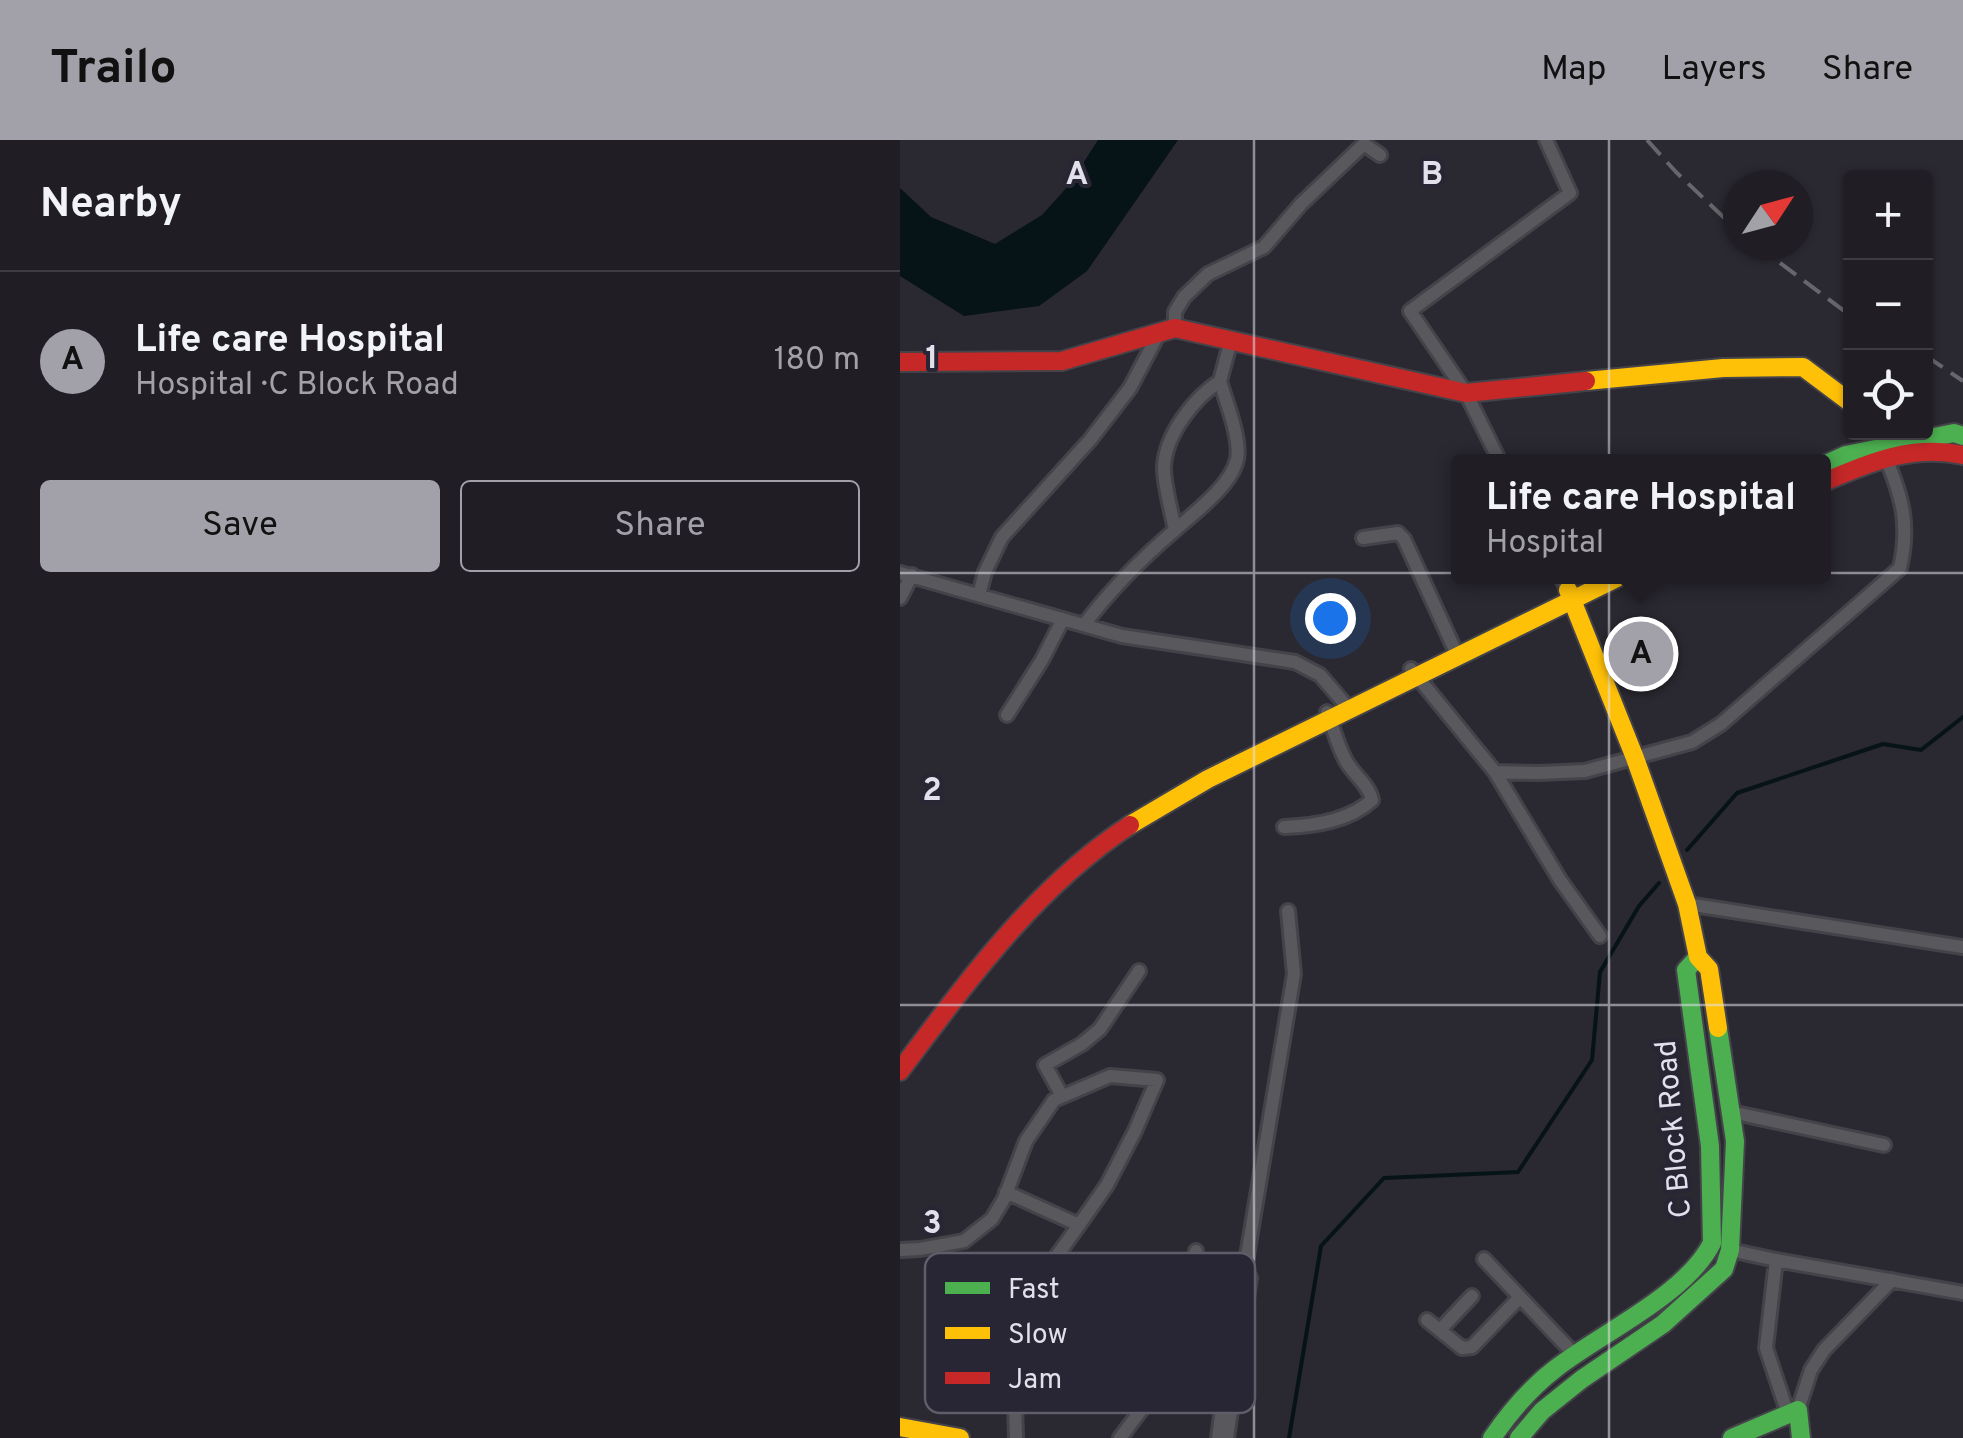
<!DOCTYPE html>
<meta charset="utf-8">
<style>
:root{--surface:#201e24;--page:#2d2b31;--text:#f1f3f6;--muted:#a2a2a6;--line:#3d3c41;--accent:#a2a0a9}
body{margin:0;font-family:Overpass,sans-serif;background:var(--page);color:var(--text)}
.controls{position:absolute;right:30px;top:30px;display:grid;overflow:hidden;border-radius:10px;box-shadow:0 2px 8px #0004}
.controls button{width:90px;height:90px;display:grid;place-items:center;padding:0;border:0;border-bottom:2px solid var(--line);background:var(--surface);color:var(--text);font:50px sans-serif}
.compass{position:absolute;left:823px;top:30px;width:90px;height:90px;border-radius:50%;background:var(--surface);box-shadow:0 2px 8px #0004;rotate:54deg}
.you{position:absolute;left:430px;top:478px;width:35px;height:35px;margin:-25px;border:8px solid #fff;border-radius:50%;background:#1a73e8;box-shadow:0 0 0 15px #1a73e833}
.badge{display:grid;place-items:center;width:65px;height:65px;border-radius:50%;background:var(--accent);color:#111;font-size:32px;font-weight:700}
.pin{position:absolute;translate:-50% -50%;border:5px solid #fff;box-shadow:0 2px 10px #0006}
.popup{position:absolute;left:551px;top:314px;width:380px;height:130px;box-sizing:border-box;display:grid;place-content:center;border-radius:10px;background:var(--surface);filter:drop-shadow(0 2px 8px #0005);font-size:32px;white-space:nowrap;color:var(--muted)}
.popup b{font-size:38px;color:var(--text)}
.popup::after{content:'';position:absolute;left:50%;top:100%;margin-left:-20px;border:20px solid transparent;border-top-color:var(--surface)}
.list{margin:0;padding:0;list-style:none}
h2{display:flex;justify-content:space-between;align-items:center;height:130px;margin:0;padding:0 40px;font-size:42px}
h2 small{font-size:32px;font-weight:400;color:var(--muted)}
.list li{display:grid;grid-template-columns:65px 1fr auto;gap:30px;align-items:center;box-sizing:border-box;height:180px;padding:0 40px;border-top:2px solid var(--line)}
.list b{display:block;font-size:38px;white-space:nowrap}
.list p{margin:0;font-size:32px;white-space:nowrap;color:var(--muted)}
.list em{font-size:32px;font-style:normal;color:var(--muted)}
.actions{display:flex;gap:20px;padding:30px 40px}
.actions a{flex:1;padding:22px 0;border:2px solid var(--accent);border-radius:10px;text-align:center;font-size:35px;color:var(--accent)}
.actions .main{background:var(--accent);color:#111}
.icon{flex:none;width:55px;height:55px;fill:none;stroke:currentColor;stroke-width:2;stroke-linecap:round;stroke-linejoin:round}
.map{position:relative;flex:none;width:1063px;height:1298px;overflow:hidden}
header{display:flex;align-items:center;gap:60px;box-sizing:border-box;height:140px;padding:0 50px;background:var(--accent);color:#111}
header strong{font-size:48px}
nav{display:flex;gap:55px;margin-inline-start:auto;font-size:35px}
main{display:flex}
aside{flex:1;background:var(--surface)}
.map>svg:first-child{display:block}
.water{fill:#061417}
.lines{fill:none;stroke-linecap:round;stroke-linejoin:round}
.stream{stroke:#061417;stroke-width:4}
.street-casing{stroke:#44434a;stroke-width:18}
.fast-casing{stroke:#44434a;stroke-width:22}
.slow-casing{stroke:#44434a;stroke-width:22}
.jam-casing{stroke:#44434a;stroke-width:22}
.street{stroke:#59585d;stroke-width:12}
.fast{stroke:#4caf50;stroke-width:18}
.slow{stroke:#ffc107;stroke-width:18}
.jam{stroke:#c62828;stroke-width:18}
.rail{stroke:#67666c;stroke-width:4;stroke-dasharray:20 10;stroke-linecap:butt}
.grid{fill:none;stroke:#e2e0ea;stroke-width:2.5;stroke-opacity:0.55}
.labels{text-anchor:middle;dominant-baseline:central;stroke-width:8;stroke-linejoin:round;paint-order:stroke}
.street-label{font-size:30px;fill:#e2e0ea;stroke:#282534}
.key{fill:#282534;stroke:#605d6b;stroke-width:2.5}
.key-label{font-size:28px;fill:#e2e0ea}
.grid-label{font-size:32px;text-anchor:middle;font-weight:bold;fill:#e2e0ea;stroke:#282534;stroke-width:8;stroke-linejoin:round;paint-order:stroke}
</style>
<header>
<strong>Trailo</strong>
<nav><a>Map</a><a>Layers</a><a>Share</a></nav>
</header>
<main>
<aside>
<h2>Nearby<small></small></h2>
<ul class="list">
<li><span class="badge">A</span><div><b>Life care Hospital</b><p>Hospital · C Block Road</p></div><em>180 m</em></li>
</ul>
<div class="actions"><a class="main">Save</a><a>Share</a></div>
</aside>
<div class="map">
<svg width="1063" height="1298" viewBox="0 0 1063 1298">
<rect width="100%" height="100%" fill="#2a2830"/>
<path class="water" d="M198,0H278L187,131L139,166L64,176L0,136V48L31,77L95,104L142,75L169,45Z"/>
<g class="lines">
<path class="stream" d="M787,710L837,653L983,604L1021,610L1063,577
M389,1298L421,1106L484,1038L618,1032L692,920L700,832L739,766L759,743"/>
<g class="street-casing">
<path id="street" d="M275,188V172L284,157L308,134L364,107L401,64L464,4L480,15
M600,322L566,253L510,171L670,53L646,0
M275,390C294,373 332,345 337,319C341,298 326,262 320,241
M463,398L498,393L504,399L554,508
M0,433L222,496L395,522L420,535L444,563
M660,436L668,450
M79,455L85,432L102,397L190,300L230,248L259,193
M0,458L12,435
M184,485C211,449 241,419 275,390C272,373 263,342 264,326C266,294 294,258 320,241L331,200
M511,529L595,632L639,633L685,631L792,602L821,584L1000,428C1010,384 1002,356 985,316
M107,575L142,520L163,479
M595,632L660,740L700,796
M384,687C415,686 449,681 472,660C469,644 452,634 445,619C437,604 433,587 427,572
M787,764L1063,807
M162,956L145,925L182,904L200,889L239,831
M831,972L984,1005
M106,1052L179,1085
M0,1110L20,1109L64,1101L92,1079L104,1059L126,1001L154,960L210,936L257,940L235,991L207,1045L179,1085L151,1124L112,1148L116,1298
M830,1110L876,1120L1063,1153
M584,1119L675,1215
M876,1120L866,1208L888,1274
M527,1180L562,1208L572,1207L620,1157
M540,1190L572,1156
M898,1270L911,1230L924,1210L992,1140
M220,1298L272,1229L296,1111
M318,1298L340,1136L345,1128L394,834L388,771
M327,1298L350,1138L345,1128"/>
</g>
<g class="fast-casing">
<path id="fast" d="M924,325L946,315L1054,293L1063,296
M592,1298C610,1272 630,1248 655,1229C701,1193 786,1155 812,1103L810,1006L786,830L798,817
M619,1298L642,1271L682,1239L763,1184L824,1129L830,1110L835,1001L818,888
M832,1298L898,1270L901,1298"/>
</g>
<g class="slow-casing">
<path id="slow" d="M686,241L823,228L903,227L951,263
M668,450L735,618L787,764L798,817L809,829L818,888
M230,685L308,639L721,436
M0,1287L60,1298"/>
</g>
<g class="jam-casing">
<path id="jam" d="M0,222L162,221L275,188L566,253L686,241
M924,342C970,322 1013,304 1063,315
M0,931C67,842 135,747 230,685"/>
</g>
<use href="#street" class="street"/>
<use href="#fast" class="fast"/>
<use href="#slow" class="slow"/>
<use href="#jam" class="jam"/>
<path class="rail" d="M747,0L776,32L838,91
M856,105L951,176
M1026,216L1063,241"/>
</g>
<path class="grid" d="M354,0V1298M709,0V1298M0,433H1063M0,865H1063"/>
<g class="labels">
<g class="street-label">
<text transform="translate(775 989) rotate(-95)">C Block Road</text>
</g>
</g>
<rect x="25" y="1113" width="330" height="160" rx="15" class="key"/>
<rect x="45" y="1142" width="45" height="12" fill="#4caf50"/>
<rect x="45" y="1187" width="45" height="12" fill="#ffc107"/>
<rect x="45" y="1232" width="45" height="12" fill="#c62828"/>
<g class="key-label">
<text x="108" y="1158">Fast</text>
<text x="108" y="1203">Slow</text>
<text x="108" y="1248">Jam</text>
</g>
<g class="grid-label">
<text x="177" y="44">A</text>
<text x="532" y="44">B</text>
<text x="32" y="228">1</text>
<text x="32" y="660">2</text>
<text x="32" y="1093">3</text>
</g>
</svg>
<div class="controls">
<button>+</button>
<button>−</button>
<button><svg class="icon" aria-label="locate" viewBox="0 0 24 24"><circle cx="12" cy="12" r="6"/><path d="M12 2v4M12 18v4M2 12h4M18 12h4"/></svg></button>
</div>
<svg class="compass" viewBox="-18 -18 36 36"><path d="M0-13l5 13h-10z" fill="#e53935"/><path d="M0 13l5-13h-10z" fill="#a2a2a6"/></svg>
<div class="you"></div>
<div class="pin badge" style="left:741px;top:514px">A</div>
<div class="popup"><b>Life care Hospital</b>Hospital</div>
</div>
</main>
